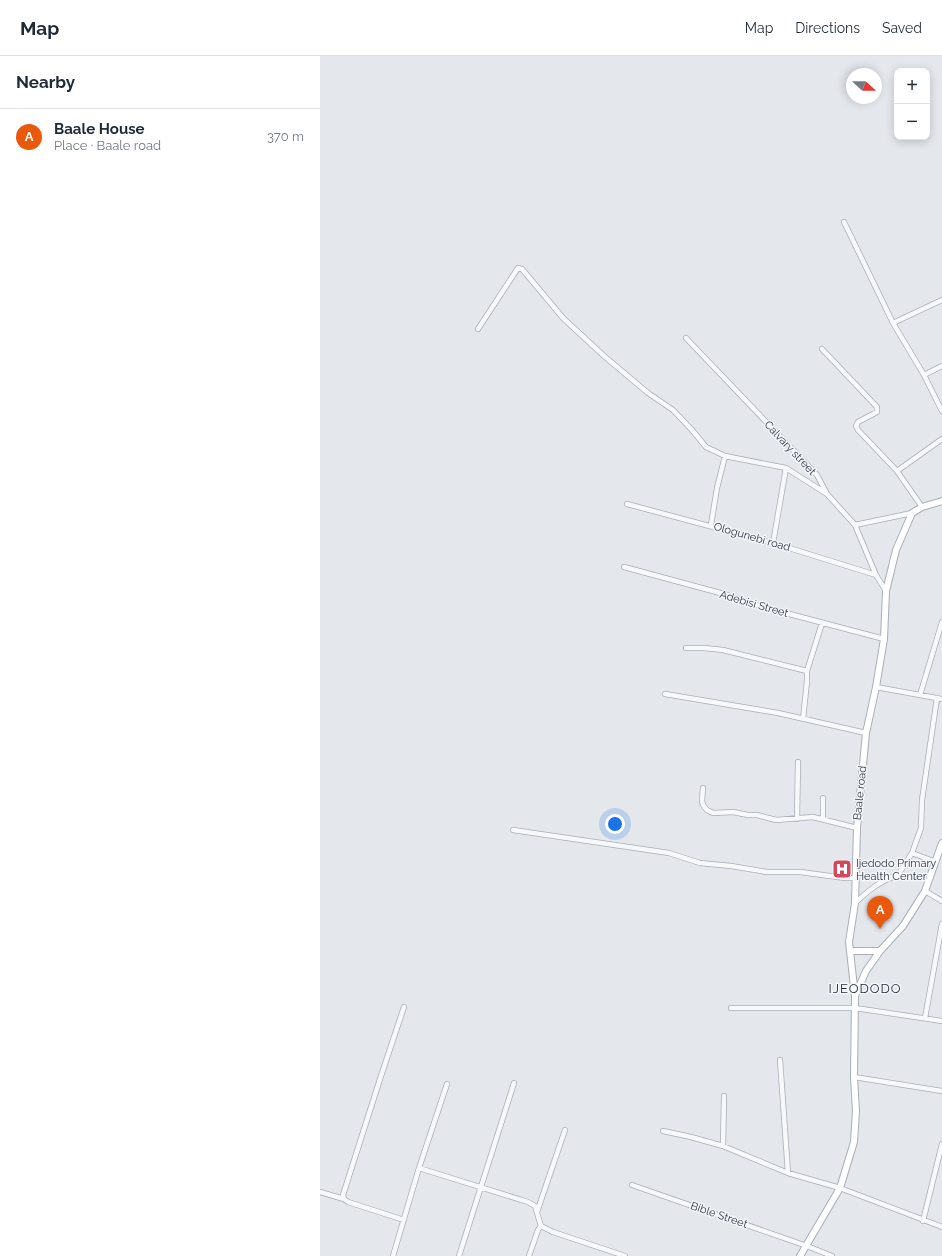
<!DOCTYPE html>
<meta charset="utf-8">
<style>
:root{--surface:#fff;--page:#f6f6f7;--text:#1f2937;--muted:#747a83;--line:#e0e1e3;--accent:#ea580c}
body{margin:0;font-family:Raleway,sans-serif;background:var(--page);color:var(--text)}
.controls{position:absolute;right:12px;top:12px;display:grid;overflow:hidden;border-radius:8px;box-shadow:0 2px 10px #0003}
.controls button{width:36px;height:36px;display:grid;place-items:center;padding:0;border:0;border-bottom:1px solid var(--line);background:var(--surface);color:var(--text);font:20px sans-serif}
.compass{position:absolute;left:526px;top:12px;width:36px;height:36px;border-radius:50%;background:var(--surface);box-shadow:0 2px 10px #0003;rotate:111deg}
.you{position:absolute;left:295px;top:768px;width:14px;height:14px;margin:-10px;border:3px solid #fff;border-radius:50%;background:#1a73e8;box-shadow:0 0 0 6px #1a73e833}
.badge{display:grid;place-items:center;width:26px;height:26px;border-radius:50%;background:var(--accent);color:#fff;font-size:13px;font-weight:700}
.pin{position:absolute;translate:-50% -33px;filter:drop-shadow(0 1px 2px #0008)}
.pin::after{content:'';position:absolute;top:21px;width:14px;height:12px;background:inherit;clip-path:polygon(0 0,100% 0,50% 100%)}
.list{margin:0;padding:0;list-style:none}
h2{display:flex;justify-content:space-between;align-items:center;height:52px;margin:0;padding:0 16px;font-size:17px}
h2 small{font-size:13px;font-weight:400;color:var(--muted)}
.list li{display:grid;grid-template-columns:26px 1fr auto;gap:12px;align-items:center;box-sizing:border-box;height:56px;padding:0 16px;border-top:1px solid var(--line)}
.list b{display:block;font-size:15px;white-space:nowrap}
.list p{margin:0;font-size:13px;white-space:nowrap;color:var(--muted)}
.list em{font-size:13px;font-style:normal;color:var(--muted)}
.map{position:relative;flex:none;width:622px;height:1200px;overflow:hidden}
header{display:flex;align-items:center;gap:24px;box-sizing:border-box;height:56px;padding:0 20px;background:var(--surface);border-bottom:1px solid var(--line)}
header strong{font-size:19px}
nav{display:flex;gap:22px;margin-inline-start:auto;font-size:14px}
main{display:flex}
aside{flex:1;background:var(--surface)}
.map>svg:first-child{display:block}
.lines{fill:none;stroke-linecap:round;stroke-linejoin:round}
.street-casing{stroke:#a9aeb7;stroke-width:6}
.secondary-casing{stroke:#a9aeb7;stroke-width:8}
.street{stroke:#f7f8fa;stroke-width:4.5}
.secondary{stroke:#fff;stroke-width:6}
.labels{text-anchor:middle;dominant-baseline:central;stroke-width:3;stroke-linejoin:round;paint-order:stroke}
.street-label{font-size:11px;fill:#2b3445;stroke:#f4f6f9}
.poi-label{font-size:11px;fill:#2b3445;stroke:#f4f6f9;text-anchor:start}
.quarter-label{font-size:13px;letter-spacing:1px;fill:#1d2536;stroke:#f4f6f9}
</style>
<header>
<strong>Map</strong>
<nav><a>Map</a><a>Directions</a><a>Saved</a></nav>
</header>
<main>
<aside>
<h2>Nearby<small></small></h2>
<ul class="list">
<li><span class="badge">A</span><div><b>Baale House</b><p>Place · Baale road</p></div><em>370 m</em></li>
</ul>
</aside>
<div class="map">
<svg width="622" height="1200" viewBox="0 0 622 1200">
<rect width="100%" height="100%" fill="#e4e7ec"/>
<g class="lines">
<g class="street-casing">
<path id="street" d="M524,166L573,267L604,319L622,355
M573,267L622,244
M158,273L198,212L202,213L243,262L284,300L328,337L353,354L372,374L386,391L405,400L466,412L507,438
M366,282L497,419L507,438L535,469L556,519L566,535
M502,293L557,351V356L538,366L536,370L538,374L577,415L602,451
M604,319L622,310
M577,415L622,383
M307,448L453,487L556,519
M391,469L397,432L405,400
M535,469L592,457
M453,487L466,412
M304,511L404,538L443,551L564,583
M366,592H384L403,594L487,615
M556,631L622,643
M345,638L458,657L546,677
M600,639L622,566
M483,663L487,625V615L502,567
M383,732L382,745L383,749L387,754L393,757L413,756L428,759H437L456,764L493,761L537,772
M477,763L478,706
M503,763V742
M193,774L349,797L380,807L411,810L447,816H480L525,822H535
M592,797L616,806
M605,835L622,845
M535,847C548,835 561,824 578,819L592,797L601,772L602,744L617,642
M411,952H535L622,965
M605,962L622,868
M460,1004L468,1117
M534,1021L622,1035
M343,1075L371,1081L403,1090L468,1117L520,1132L622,1171
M403,1090L404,1040
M99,1112L208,1146L215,1150L221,1170L233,1176L305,1200
M312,1129L487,1190L512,1200
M0,1136L24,1143
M217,1156L245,1074
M84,1164L28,1146L24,1143L23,1139L61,1020L84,951
M603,1165L622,1088
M73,1200L99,1112L127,1028
M139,1200L194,1027
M209,1200L218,1174L221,1170"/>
</g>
<g class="secondary-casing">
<path id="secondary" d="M530,895H560
M535,940L529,886L535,847L537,772L546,677L556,631L564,583L566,535L576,494L592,457L602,451L622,445
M480,1200L520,1132L534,1086L536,1055L534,1021L535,940L546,915L560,895L583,870L605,835L622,787"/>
</g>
<use href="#street" class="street"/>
<use href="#secondary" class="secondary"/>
</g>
<defs>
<g id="hospital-square" transform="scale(1)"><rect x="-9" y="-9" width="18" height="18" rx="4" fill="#d1495b" stroke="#f4f6f9"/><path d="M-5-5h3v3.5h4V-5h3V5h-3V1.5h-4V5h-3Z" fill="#fff"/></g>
</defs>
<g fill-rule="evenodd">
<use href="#hospital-square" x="522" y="813"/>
</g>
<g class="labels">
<g class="street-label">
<text transform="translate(470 392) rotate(47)">Calvary street</text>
<text transform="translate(432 481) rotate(16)">Ologunebi road</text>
<text transform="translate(434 548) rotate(16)">Adebisi Street</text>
<text transform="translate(540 737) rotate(-84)">Baale road</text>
<text transform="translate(399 1159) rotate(19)">Bible Street</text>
</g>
<g class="poi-label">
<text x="536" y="807">Ijedodo Primary<tspan x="536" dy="13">Health Center</tspan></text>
</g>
<g class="quarter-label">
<text x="545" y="932">IJEODODO</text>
</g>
</g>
</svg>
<div class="controls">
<button>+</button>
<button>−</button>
</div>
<svg class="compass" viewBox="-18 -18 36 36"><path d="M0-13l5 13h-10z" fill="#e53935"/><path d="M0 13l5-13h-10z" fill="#747a83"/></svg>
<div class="you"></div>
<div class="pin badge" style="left:560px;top:873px">A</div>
</div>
</main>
